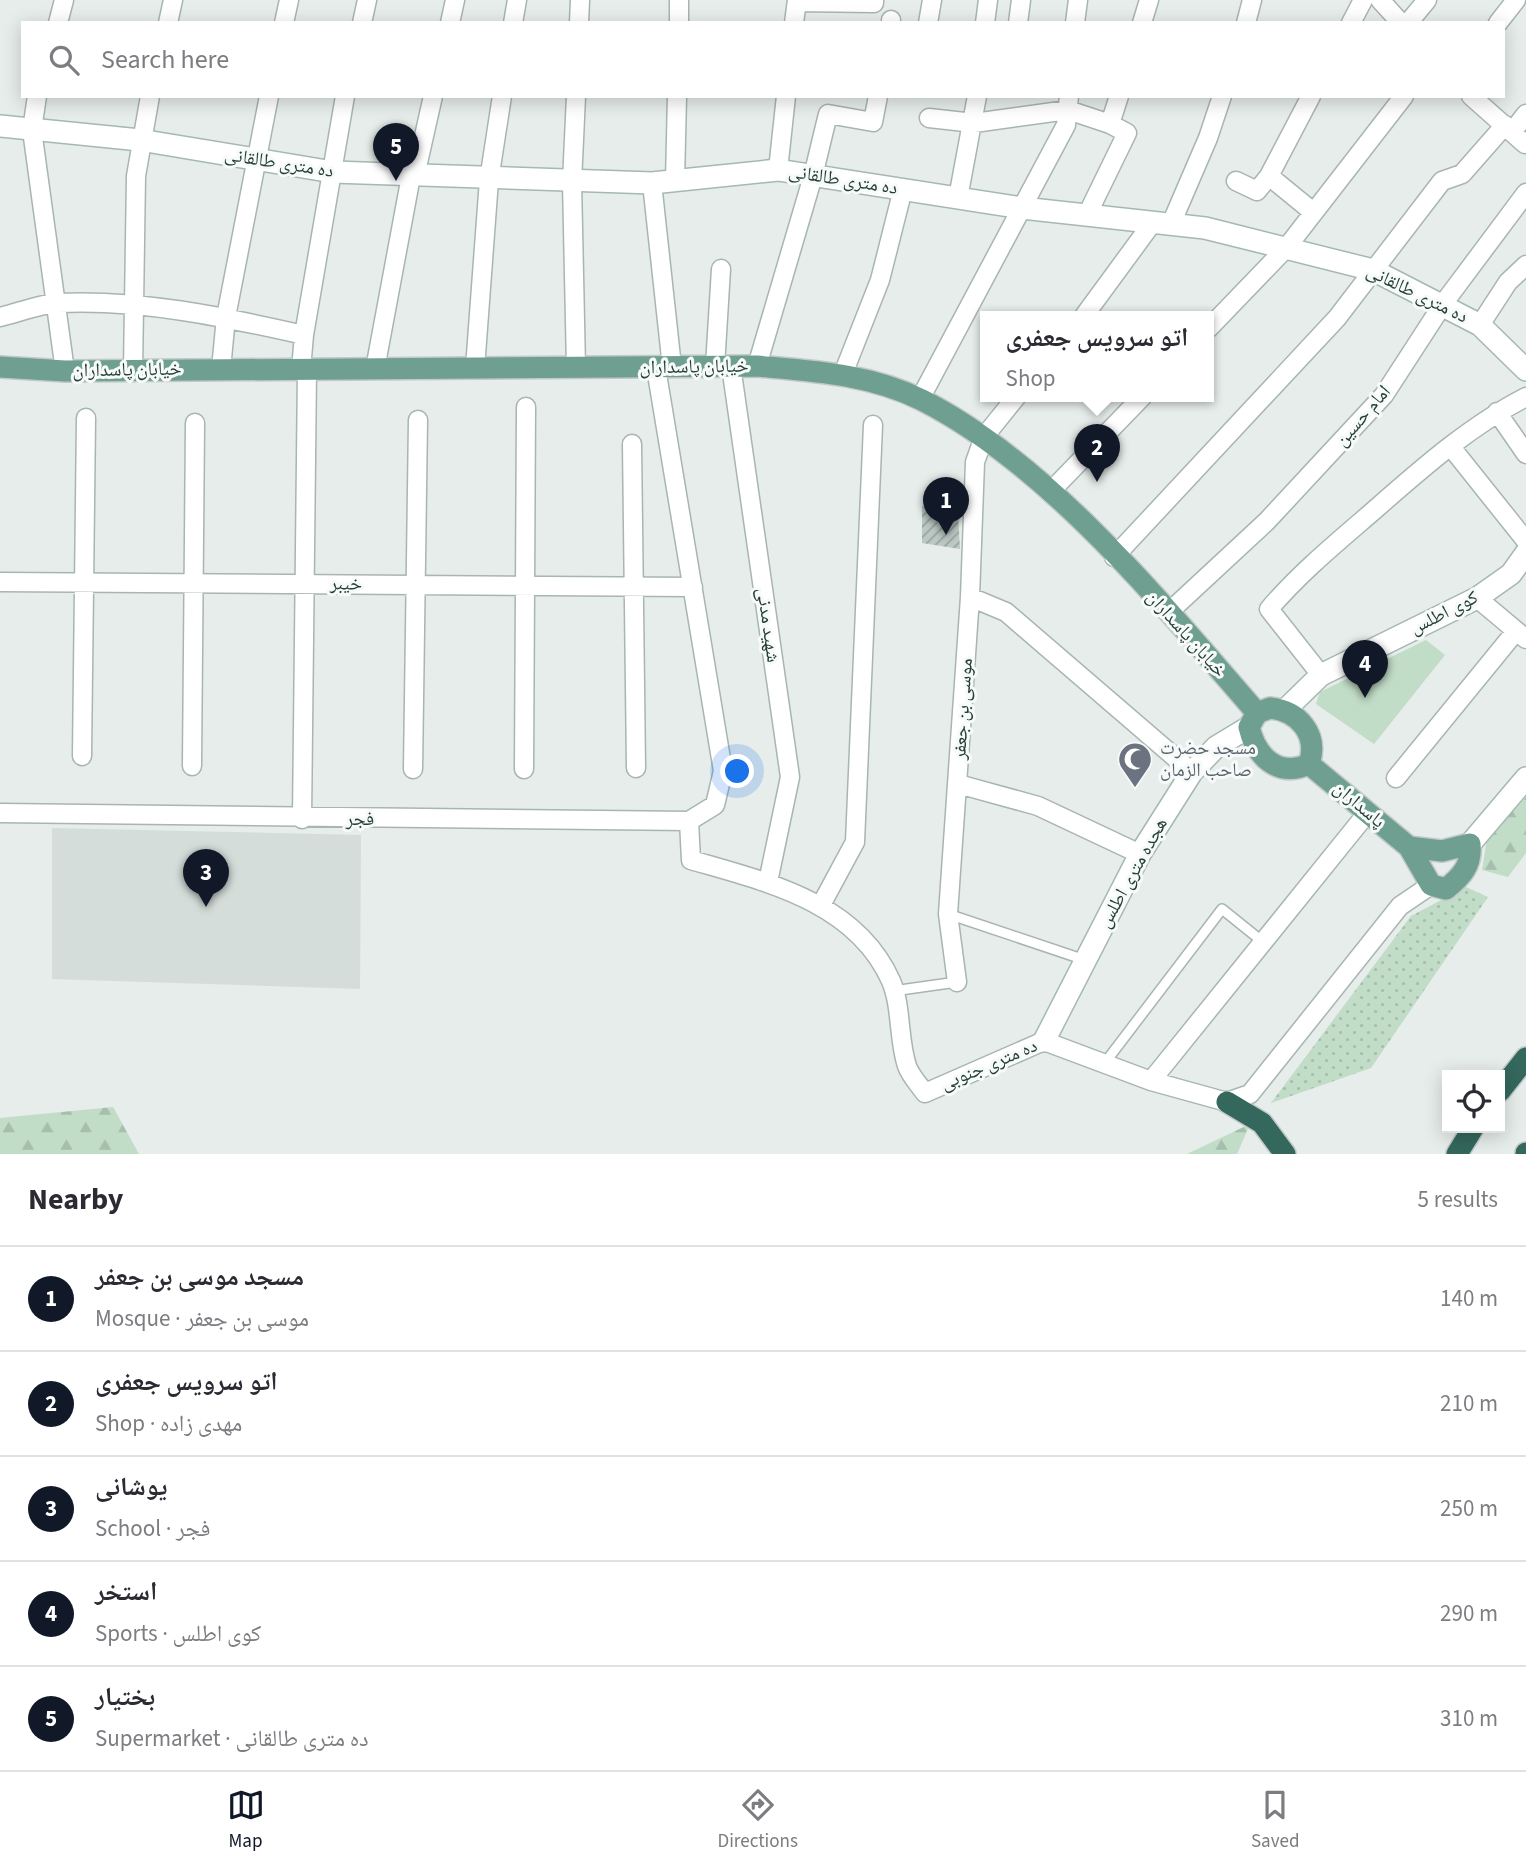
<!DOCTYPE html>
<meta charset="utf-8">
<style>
:root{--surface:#fff;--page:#f2f2f3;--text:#2b2b33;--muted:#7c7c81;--line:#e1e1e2;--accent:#111827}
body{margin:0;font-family:"Source Sans 3","Noto Naskh Arabic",sans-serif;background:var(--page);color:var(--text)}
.controls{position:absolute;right:21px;bottom:21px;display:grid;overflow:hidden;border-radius:0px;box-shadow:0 4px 18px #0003}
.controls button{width:63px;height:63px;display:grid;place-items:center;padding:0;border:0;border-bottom:2px solid var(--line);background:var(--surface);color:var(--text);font:35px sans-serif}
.you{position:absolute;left:738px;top:772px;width:24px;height:24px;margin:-18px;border:5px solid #fff;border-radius:50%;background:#1a73e8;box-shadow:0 0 0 10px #1a73e833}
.badge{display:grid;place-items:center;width:46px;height:46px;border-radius:50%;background:var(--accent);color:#fff;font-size:23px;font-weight:700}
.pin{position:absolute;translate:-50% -58px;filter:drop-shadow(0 2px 4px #0008)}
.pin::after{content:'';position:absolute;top:37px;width:24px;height:21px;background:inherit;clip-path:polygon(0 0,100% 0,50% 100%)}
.popup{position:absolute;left:980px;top:311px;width:234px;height:91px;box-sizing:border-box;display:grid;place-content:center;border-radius:0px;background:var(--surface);filter:drop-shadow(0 2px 5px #0005);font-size:23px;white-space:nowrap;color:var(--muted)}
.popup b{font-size:26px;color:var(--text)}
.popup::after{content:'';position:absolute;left:50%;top:100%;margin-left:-14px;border:14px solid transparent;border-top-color:var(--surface)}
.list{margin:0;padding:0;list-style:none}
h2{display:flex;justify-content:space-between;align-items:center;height:91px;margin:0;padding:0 28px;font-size:30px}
h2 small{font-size:23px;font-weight:400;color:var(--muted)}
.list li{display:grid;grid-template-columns:46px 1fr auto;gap:21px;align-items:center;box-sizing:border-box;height:105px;padding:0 28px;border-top:2px solid var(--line)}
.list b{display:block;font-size:26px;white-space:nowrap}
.list p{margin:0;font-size:23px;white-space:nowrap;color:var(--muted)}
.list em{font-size:23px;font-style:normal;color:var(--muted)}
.icon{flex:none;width:38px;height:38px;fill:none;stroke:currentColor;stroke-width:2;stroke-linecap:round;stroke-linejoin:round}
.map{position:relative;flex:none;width:1526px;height:1154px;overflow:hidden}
.search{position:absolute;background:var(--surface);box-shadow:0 4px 18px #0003;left:21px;right:21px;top:21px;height:77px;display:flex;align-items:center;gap:18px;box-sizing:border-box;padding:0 24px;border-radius:0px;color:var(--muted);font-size:26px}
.sheet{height:616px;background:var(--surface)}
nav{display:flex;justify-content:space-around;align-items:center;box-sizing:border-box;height:98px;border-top:2px solid var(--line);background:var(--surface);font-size:19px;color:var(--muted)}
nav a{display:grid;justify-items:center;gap:4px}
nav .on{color:var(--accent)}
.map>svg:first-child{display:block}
.built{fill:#d4ddd9}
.grass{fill:#c1dcc7}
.forest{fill:url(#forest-firs)}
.park{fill:url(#park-dots)}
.building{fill:url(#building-hatch)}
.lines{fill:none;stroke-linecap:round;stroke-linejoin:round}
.lane-casing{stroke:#a9b5b1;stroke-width:12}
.street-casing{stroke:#a9b5b1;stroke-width:21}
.secondary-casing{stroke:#a5b8b1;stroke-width:24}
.primary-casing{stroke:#c2c9c7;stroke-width:24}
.highway-casing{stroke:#c2c9c7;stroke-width:24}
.lane{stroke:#fff;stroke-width:9}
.street{stroke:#fff;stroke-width:18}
.secondary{stroke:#fff;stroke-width:21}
.primary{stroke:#6e9f91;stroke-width:21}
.highway{stroke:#34685c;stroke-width:21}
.labels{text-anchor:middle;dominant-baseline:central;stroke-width:6;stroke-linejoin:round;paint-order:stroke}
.street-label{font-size:19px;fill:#263e37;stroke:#f6faf8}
.worship-label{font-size:19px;fill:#5b616d;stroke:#f6faf8;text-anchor:start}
</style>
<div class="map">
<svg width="1526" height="1154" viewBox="0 0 1526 1154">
<defs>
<pattern id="forest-firs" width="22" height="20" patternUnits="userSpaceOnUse" patternTransform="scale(1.75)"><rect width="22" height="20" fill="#c1dcc7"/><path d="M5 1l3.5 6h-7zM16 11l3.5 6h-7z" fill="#a6beac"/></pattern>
<pattern id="park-dots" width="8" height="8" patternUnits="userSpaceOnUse" patternTransform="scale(1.75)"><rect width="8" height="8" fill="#c1dcc7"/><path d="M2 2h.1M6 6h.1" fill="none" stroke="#a6beac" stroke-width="1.8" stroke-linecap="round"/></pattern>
<pattern id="building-hatch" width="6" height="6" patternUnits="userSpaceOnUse" patternTransform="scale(1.75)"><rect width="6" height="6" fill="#bbc8c3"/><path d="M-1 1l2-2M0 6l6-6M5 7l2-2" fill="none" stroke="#98a49f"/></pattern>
</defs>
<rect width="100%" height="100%" fill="#e6edea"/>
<path class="built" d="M52,828L361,835L360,989L52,979Z"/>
<path class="grass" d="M1426,640L1445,655L1374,744L1316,704L1320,692Z"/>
<path class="forest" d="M1526,797V853L1508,877L1482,870L1487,839Z
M113,1107L139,1154H0V1118Z
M1250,1124L1237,1154H1187Z"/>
<path class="park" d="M1466,887L1488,897L1371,1068L1271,1103L1411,916Z"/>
<path class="building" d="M922,506L958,513L960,549L922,543Z"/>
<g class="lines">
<g class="lane-casing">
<path id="lane" d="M948,914L1085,960
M893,991L957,982
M1104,1064L1222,909L1263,942"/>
</g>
<g class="street-casing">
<path id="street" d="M1380,0L1401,23
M797,2L874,3V0
M58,23L64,0
M168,23L173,0
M284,23L289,0
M362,23L367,0
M450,23L455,0
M513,23L517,0
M579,23L580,0
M679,23V0
M794,23L797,0
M891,23V20
M928,23L932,0
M985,23L988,0
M1018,23L1021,0
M1075,23L1078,0
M1142,23L1149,0
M1246,23L1252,0
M1351,23L1363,0
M1408,23L1427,0
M1498,23L1516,0
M37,96L32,130L65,371
M576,96L572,182L576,368
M1471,96L1525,144
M929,118L974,123L1068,110L1110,124L1127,133L1087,215
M1110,124L1119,96
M1512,132L1526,114
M778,170L786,96
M415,176L433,96
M1269,176L1313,212
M675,181L677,96
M1236,181L1257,191L1269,176L1311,96
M652,183L672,367
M958,198L977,96
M1171,224L1208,138L1222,96
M1084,316L1153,222
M0,317C18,313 39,304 58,303C140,299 224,317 304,335
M1480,325L1508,282L1526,265
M1209,328L1287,247L1404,96
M715,366L721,269
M731,366L790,777L768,882
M757,366L813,176L828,114L873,122L878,96
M475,368L489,180L502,96
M221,369L226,317L269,96
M301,369L304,335L345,96
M375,369L411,176
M133,370L136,176L150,96
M843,374L880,280L903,189
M920,399L1066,125L1069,96
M1497,412L1526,454
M632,444L636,768
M1451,447L1526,541
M1051,491L1143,396
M1114,557L1337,318L1442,181L1462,174L1505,125
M0,582L693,587
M970,597L1006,612L1192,772
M1477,598L1526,639
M1169,612L1267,521L1384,395L1443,304L1526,193
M1321,675L1269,609C1300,573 1335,544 1371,513C1419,471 1469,426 1526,397
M82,756L86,418
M192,766L195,423
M413,769L418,420
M524,769L526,407
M1396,778L1516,631
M958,784L1038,806L1140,854
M0,813L689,821L715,805L723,771L656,368
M302,819L307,369
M689,821L691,860C767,882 856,902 891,981C902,1007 898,1039 907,1066C910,1075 919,1085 925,1093L1044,1041L1151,1081L1227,1102L1250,1094L1400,906L1431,885
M821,905L855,842L873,425
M957,982L948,914L970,597L975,462L984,437L1017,396
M1151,1081L1368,812"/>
</g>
<g class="secondary-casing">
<path id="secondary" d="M0,126L140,140L333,172L652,183L778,170L1022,208L1205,228L1373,270L1480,325L1526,370
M1285,710L1321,675L1477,598L1511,574L1526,553
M1470,844L1526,778
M1044,1041L1140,854L1192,772L1216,747L1249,727"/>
</g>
<g class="primary-casing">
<path id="primary" d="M0,367L65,371L757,366C813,371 870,374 922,400C1050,465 1163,605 1257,713
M1270,708C1299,711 1319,735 1309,764C1278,778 1256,757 1249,727L1257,713Z
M1309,764L1409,847
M1470,844C1472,865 1462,876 1446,889L1431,885L1409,847L1442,851Z"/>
</g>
<g class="highway-casing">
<path id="highway" d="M1500,1091L1526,1058
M1227,1102L1262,1123L1285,1154
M1457,1154L1473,1128
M1526,1154V1153"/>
</g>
<use href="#lane" class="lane"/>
<use href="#street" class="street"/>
<use href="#secondary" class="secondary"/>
<use href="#primary" class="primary"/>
<use href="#highway" class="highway"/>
</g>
<defs>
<g id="mosque-pin" transform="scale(1.75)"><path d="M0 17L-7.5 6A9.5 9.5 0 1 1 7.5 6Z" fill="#6b7280" stroke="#f6faf8"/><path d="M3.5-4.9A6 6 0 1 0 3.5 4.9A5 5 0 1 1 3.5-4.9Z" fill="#fff"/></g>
</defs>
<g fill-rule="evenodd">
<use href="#mosque-pin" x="1135" y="759"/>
</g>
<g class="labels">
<g class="street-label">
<text transform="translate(279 163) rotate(9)">ده متری طالقانی</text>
<text transform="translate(843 180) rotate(9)">ده متری طالقانی</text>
<text transform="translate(1417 294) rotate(26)">ده متری طالقانی</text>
<text transform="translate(694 367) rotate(-1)">خیابان پاسداران</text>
<text transform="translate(127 370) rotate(-1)">خیابان پاسداران</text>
<text transform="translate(1363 416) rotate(-49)">امام حسین</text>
<text transform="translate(346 584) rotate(1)">خیبر</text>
<text transform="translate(1444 613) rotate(-27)">کوی اطلس</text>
<text transform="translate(768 625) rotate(82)">شهید مدنی</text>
<text transform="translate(1186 634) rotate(48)">خیابان پاسداران</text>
<text transform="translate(963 709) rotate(-86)">موسی بن جعفر</text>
<text transform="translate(1359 805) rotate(40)">پاسداران</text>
<text x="360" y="819">فجر</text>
<text transform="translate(1133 873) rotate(-61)">هجده متری اطلس</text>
<text transform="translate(989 1065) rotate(-23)">ده متری جنوبی</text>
</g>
<g class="worship-label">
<text x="1160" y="748">مسجد حضرت<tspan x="1160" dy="22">صاحب الزمان</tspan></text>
</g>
</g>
</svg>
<div class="controls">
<button><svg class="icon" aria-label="locate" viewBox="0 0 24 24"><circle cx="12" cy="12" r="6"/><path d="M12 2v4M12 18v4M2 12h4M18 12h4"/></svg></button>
</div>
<div class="you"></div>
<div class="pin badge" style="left:946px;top:535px">1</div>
<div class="pin badge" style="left:1097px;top:482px">2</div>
<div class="popup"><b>اتو سرویس جعفری</b>Shop</div>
<div class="pin badge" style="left:206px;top:907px">3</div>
<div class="pin badge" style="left:1365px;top:698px">4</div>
<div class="pin badge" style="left:396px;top:181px">5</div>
<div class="search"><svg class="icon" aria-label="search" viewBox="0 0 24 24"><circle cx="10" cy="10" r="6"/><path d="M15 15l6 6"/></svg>Search here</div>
</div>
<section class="sheet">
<h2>Nearby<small>5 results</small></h2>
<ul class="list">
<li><span class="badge">1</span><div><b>مسجد موسی بن جعفر</b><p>Mosque · موسی بن جعفر</p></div><em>140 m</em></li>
<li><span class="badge">2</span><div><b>اتو سرویس جعفری</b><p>Shop · مهدی زاده</p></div><em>210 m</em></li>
<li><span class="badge">3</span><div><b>یوشانی</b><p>School · فجر</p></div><em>250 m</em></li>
<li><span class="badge">4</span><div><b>استخر</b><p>Sports · کوی اطلس</p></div><em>290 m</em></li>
<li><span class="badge">5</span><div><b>بختیار</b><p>Supermarket · ده متری طالقانی</p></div><em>310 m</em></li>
</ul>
</section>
<nav>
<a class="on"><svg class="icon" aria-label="map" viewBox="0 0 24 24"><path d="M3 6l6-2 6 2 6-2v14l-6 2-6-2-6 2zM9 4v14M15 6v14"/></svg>Map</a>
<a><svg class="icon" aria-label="directions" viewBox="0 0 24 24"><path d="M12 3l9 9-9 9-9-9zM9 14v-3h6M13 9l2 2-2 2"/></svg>Directions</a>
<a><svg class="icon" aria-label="saved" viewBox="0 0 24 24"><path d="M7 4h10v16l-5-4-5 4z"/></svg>Saved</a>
</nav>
